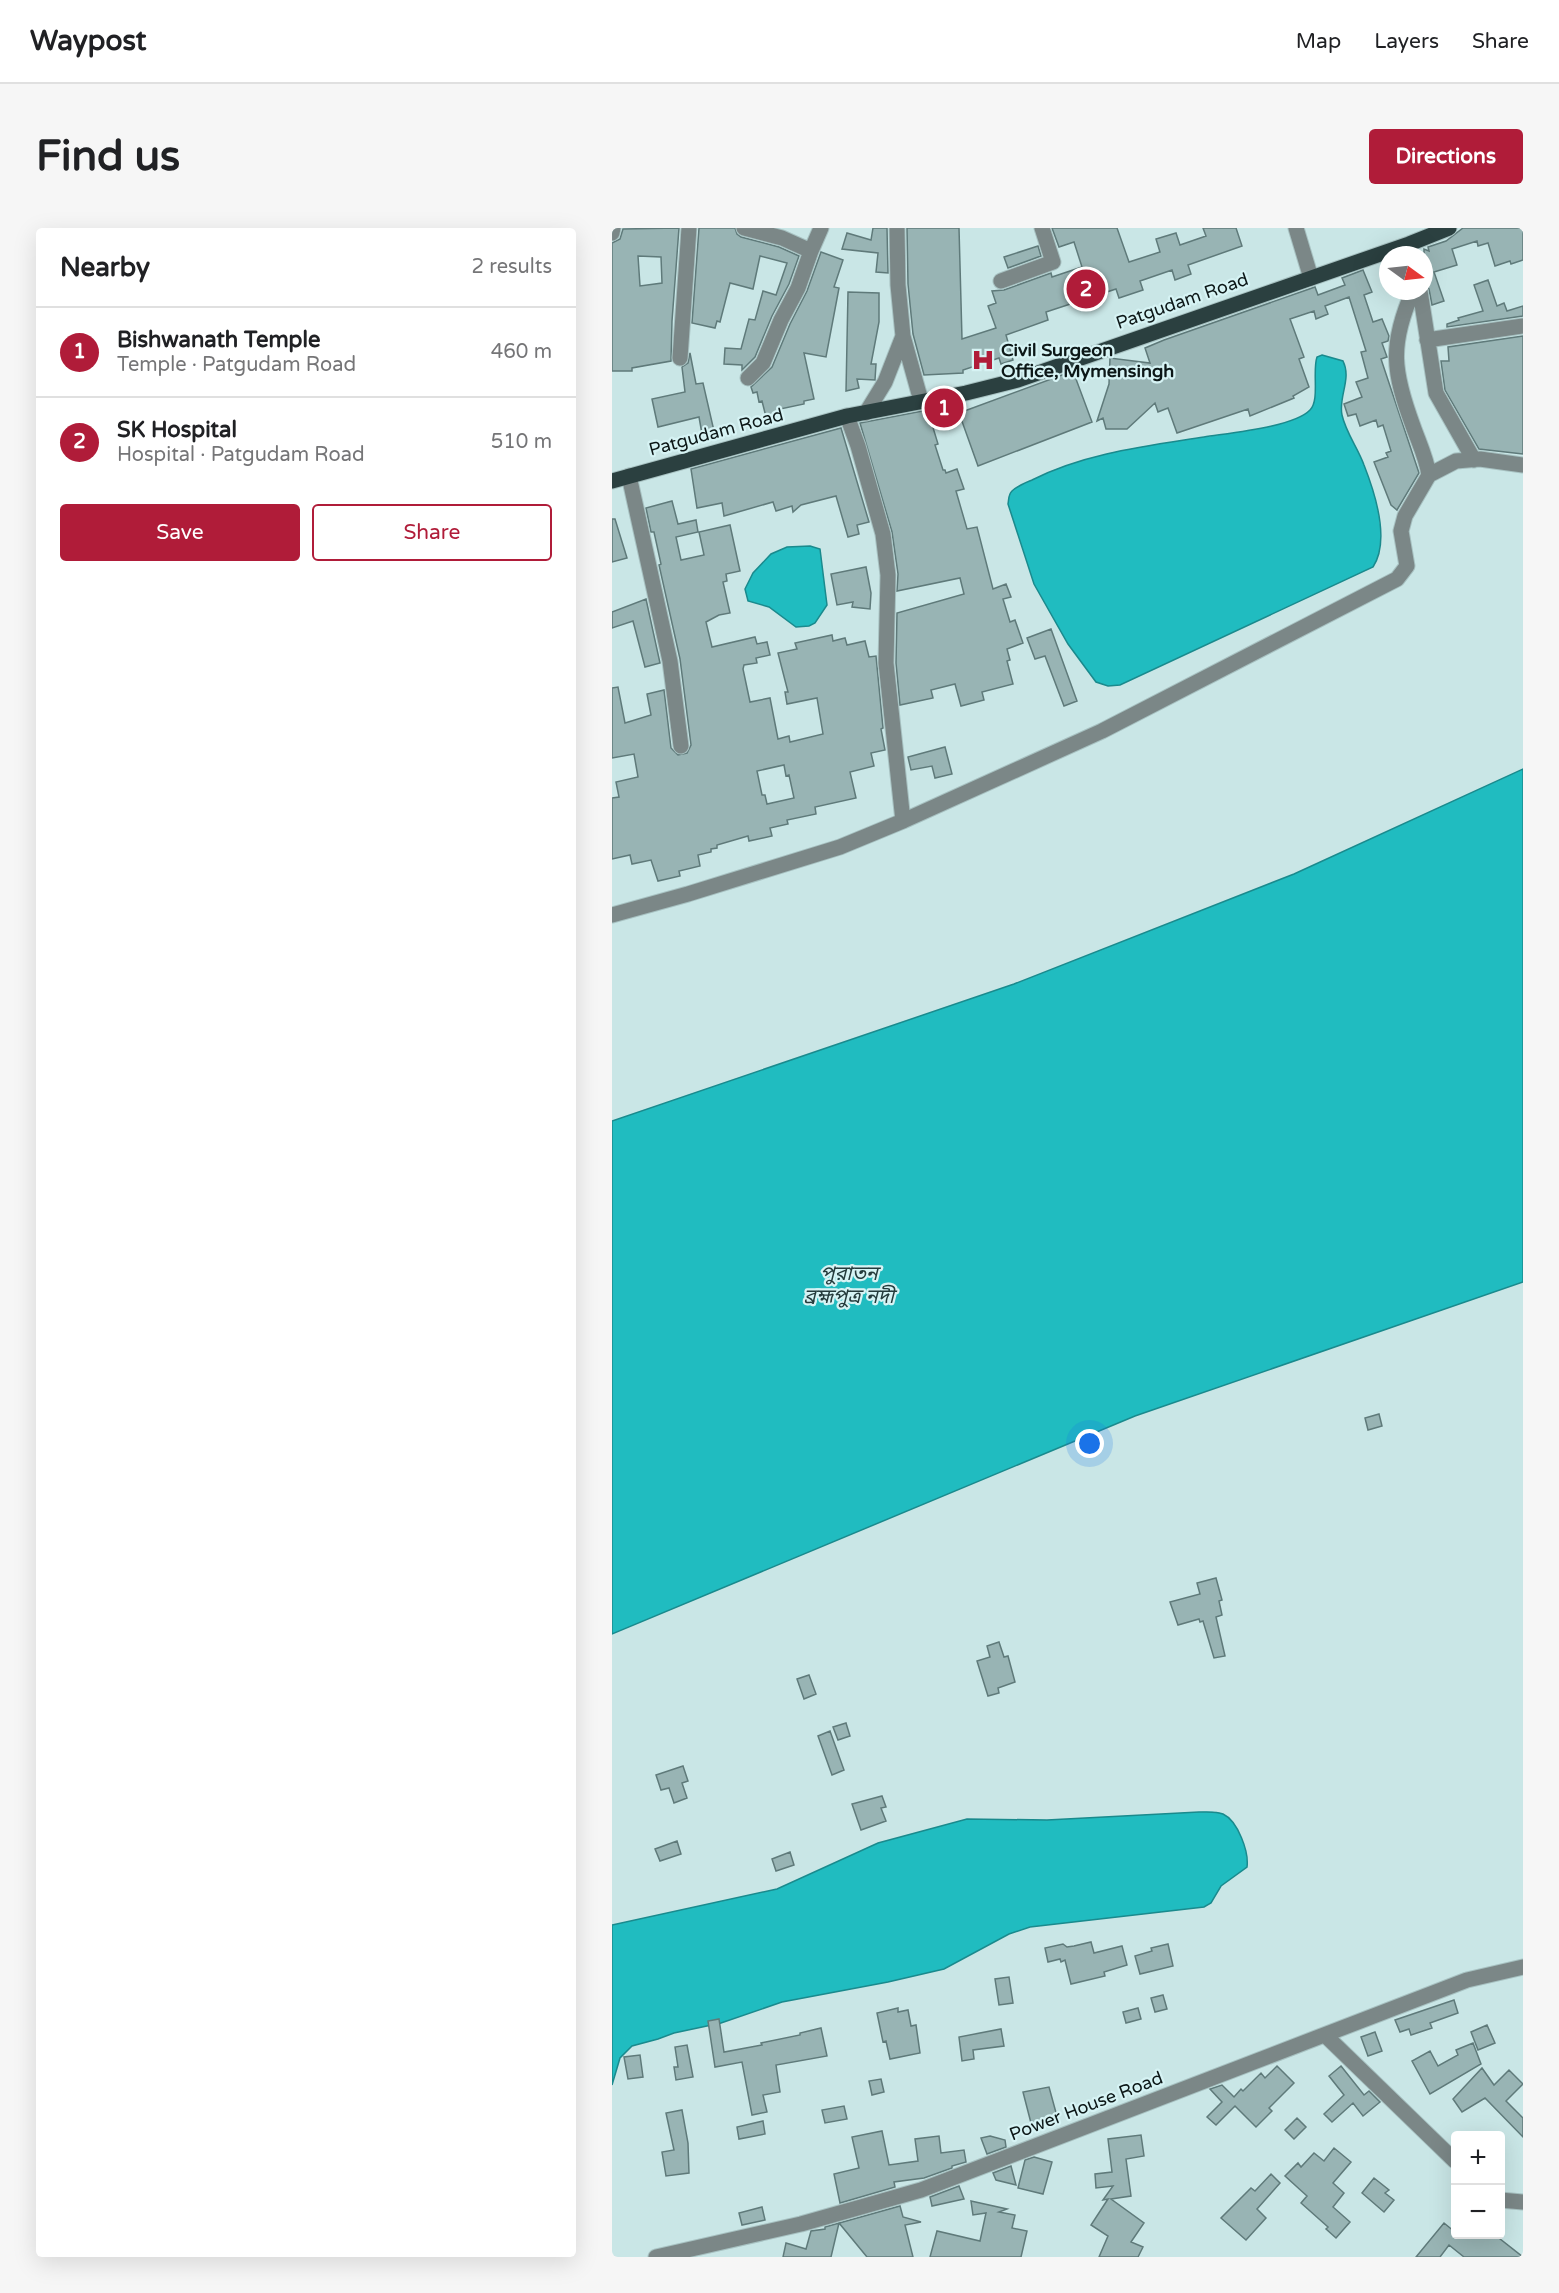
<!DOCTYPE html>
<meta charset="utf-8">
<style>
:root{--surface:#fff;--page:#f6f6f6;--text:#202124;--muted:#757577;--line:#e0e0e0;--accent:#b01c39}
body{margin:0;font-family:"Varela Round","Noto Sans Bengali",sans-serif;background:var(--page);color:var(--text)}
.controls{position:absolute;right:18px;bottom:18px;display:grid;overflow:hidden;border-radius:6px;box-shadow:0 6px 24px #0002}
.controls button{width:54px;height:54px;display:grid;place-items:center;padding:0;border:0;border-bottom:2px solid var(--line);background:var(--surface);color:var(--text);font:30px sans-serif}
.compass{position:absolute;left:767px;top:18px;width:54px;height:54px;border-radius:50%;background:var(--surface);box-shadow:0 6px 24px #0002;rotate:105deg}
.you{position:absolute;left:478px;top:1216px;width:21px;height:21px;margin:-15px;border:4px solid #fff;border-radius:50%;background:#1a73e8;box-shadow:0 0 0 9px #1a73e833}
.badge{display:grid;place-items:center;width:39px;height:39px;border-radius:50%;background:var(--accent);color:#fff;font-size:20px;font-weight:700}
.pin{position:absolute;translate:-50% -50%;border:3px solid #fff;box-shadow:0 2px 6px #0006}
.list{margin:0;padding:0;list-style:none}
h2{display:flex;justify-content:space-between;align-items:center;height:78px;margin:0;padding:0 24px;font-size:26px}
h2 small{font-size:20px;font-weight:400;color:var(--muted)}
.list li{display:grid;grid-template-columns:39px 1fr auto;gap:18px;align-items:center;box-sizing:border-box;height:90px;padding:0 24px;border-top:2px solid var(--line)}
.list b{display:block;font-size:22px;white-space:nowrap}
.list p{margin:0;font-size:20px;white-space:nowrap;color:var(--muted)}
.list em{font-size:20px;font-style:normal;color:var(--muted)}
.actions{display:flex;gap:12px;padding:18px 24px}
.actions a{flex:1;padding:14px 0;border:2px solid var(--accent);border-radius:6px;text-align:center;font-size:21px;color:var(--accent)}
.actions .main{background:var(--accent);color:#fff}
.map{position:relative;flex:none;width:911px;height:2029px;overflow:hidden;border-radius:6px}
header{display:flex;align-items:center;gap:36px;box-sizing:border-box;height:84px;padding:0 30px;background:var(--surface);border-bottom:2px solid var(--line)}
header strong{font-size:28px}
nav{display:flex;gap:33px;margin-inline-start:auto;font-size:21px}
.intro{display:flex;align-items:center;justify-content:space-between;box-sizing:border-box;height:144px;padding:0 36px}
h1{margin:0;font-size:42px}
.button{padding:15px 27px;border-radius:6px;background:var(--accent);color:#fff;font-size:21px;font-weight:700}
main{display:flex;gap:36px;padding:0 36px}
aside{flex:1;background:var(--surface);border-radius:6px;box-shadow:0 6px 24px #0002}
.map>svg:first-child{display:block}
.water{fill:#20bcc0;stroke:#1a8a8d;stroke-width:1.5}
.building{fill:#98b4b4;stroke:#5f7a7a;stroke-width:1.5;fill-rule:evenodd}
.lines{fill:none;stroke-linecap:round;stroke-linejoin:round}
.minor-casing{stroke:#a7c1c1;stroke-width:17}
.major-casing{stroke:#a7c1c1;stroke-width:17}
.minor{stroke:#7b8787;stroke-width:15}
.major{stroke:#2b4040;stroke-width:15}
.labels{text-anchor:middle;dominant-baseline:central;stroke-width:4.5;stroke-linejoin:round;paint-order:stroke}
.street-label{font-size:18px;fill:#0c1717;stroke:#d6f3f4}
.poi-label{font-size:18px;font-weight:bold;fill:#0c1717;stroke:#d6f3f4;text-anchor:start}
.water-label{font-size:20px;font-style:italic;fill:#243b3c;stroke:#d6f3f4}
</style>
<header>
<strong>Waypost</strong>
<nav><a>Map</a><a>Layers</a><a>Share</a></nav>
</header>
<div class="intro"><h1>Find us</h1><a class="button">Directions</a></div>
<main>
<aside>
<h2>Nearby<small>2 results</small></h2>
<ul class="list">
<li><span class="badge">1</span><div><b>Bishwanath Temple</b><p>Temple · Patgudam Road</p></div><em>460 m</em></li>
<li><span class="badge">2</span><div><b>SK Hospital</b><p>Hospital · Patgudam Road</p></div><em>510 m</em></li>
</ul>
<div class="actions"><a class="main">Save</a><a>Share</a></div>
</aside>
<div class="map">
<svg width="911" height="2029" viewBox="0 0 911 2029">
<rect width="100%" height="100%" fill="#c9e6e6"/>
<path class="water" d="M710,127L731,133C740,151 726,169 730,187C734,205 746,220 752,237C763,265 778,313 761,339L508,457L496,458L484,454L456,416L422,356L396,276C397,271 396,267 400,263C405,258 413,255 420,252C473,225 535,218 592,209C617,205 682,199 698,182C708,172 700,143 705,129Z
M198,318L208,321L215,377L203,395L197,398L184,399L157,379L136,373L133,361L141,345L159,326L175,319Z
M911,541V1054L523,1188L0,1406V893L402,756L682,646Z
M587,1584C594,1584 604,1583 611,1586C626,1593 637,1624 635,1639L609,1658L599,1675L592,1679L418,1699L397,1706L332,1741L276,1754L170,1774L109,1795L62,1805L46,1811L20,1818L8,1830L0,1857V1697L165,1661L266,1615L355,1591L435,1592Z"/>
<path class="building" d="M67,0L60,93L59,133L20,140V143H0V15L8,11L11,1ZM26,28L49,29L50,55L28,58Z
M87,0H123L125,6L129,9L167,19L187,28L177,56L160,88L143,129L130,142V137L112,136L113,120L129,121L137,91L143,92L151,63L164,67L175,35L148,28L141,61L118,55L108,94L105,93L103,100L80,95Z
M261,0H275L276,45L264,44L266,25L230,21L235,5L259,12Z
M295,0H347L350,111L384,100L376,78L384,75L380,63L392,62L439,45L440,49L470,39L462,14L447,19L440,0H505L517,34L548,24L544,11L564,5L568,17L594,8L591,0H624L630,18L576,37L579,46L563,52L560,42L528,53L531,62L507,70L504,61L434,84L436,92L394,107L401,132L389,136L387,130L351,142V145L312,147L301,106L296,56Z
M851,0H911V32L899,36L898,33L883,38L876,15L866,18L865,13L840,21L845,37L822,44L832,73L820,77L817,61L812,54V21L817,23L816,19L834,13Z
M426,18L429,28L396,40L392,29Z
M209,24L231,32L222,59L227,60L214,129L192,125L202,171L192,173V176L168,181L169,186L154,189L150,173L147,174L145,164L141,165L139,159L160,139L178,96L195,63Z
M751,42L760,64L752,67L761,94L770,91L777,108L776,113L770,115L775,129L769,131L807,245L785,282L779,277L762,234L776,229L774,225L779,223L771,197L766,199L764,192L748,198L744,186L736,188L732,176L750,169L744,154L756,150L749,124L754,123L737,69L713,78L716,86L704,91L702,83L678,91L692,129L687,131L697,159L681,168L682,170L638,188L636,181L565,205L556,180L546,184L543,175L515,201H494L491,190L485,193L497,156L498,130L538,135L533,120L552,112L703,59L706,67L733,57L730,50Z
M876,52L885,78L892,75L895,83L911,78V88L835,99V96L847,92L846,90L871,83L862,57Z
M236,64L267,65V94L259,136H264L263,152L245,151L247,160L234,163Z
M911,108V226L867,221L833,162L829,133H837L836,119Z
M78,125L84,156L91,155L102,203L90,206L87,189L46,199L40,171L73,164L70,139L76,135Z
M461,143L480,194L366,238L347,185Z
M342,177L345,185L319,193L326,216L323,217L331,242H333L334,245L345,241L352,261L344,263L355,301L365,299L381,361L394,356L399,369L391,371L398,394L403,392L411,415L395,421L398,432L395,433L401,456L370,464L372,472L349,478L343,456L319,462L321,470L288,477L284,435L285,385L352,366L348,350L285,363L286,346L280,304L248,195Z
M229,200L257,294L245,297L247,306L236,309L224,268L189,277L181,284L180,278L164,283L161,274L112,288L110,275L85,280L79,241Z
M60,273L66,296L84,292L86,304L64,309L69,332L92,327L87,304L118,297L128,343L114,346L115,353L111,354L118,385L107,387L94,394L100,419L143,409L145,416L155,414L158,427L144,430L145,435L132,437L131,441L138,474L158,470L166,511L177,508L178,514L211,506L205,470L175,476L173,464H176L166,425L185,421L183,415L220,407L221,413L233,410L235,417L253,413L257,429L264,428L271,500L269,501L273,522L259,525L262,538L238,544L244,570L203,579L204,586L175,592L176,596L158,600L160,608L137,613L136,608L105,617V620L99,621V624L86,627L88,638L67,643L68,648L46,653L39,632L20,636L18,627L0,631V570L7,569L4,554L26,549L22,526L0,530V460L6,459L13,495L39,487L35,466L52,462L59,520L66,527L75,525L79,517L68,431L47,337L49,336L42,304H39L34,280ZM172,537L174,548L177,547L182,570L155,576L153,567H150L145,543Z
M0,291H3L15,330L0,334Z
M254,339L259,365L258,381L240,379L241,374L225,377L219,346Z
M34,371L48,435L33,439L21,393L0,400V384Z
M439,401L465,473L452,478L433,428L423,431L415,410Z
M333,519L340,546L323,550L320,538L299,542L296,529Z
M767,1186L770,1198L756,1202L753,1190Z
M604,1350L610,1372L607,1373L610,1387L604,1389L613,1428L602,1430L591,1393L588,1394L587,1391L566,1397L558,1374L588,1366L585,1355Z
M387,1414L392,1429L396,1428L403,1454L386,1460L387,1465L376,1468L365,1433L378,1429L375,1418Z
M197,1447L204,1466L192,1471L185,1451Z
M234,1495L238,1508L226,1512L221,1499Z
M218,1503L232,1542L220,1547L206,1508Z
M71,1538L76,1553L70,1555L75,1570L62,1575L57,1560L49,1562L44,1547Z
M270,1568L274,1579L269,1580L274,1593L249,1602L240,1576Z
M65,1613L69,1626L48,1633L43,1621Z
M178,1624L182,1637L164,1643L160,1631Z
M479,1714L482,1725L510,1718L515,1737L492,1744L493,1748L459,1756L453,1732L449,1734L448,1731L436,1734L433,1720L451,1716L455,1719L462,1718Z
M556,1716L561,1738L528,1746L523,1728L540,1723L539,1720Z
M397,1749L401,1775L387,1777L383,1751Z
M551,1767L555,1781L543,1784L539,1770Z
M842,1772L846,1785L818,1795L820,1800L799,1807L797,1801L788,1804L783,1792Z
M286,1780V1784L296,1782L299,1798L304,1797L308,1825L278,1831L274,1813L271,1814L265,1785Z
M526,1780L529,1791L514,1795L511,1784Z
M107,1791L112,1824L150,1817L149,1815L188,1807V1805L209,1800L215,1828L164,1837L168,1864L151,1867L155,1884L140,1887L130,1834L103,1839L96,1793Z
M875,1797L883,1815L866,1822L859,1804Z
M389,1801L392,1818L361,1822L362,1831L350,1833L347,1809Z
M763,1804L770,1823L756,1828L749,1809Z
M861,1815L869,1836L818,1866L800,1833L818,1823L826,1838L846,1827L844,1822Z
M75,1817L81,1849L64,1852L62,1839H66L63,1819Z
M28,1827L31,1849L16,1851L12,1829Z
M665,1838L682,1855L657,1880L660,1883L644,1899L623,1878L604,1897L595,1889L610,1874L598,1861L610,1857L622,1869L629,1861L631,1863L649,1845L653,1850Z
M729,1838L752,1867L757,1863L768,1874L751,1888L741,1875L720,1894L712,1886L732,1867L717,1848Z
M870,1840L882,1857L897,1842L911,1856L894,1873L911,1890V1909L873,1870L850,1884L841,1871Z
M269,1851L272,1864L260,1867L257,1853Z
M437,1859L446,1892L428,1897L427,1893L419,1895L411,1864Z
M232,1878L235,1891L213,1895L210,1882Z
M70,1882L76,1915L77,1945L54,1948L50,1924L62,1922L54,1885Z
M685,1890L694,1899L682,1911L673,1902Z
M151,1893L153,1906L127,1911L125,1899Z
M270,1903L277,1937L306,1933L303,1911L327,1908L329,1925L352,1922L354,1934L340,1938V1940L312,1950L282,1954L283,1959L228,1975L222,1946L247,1940L240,1909Z
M529,1907L532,1928L514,1931L519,1968L499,1971L532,1995L519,2014L531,2019L526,2029H487L496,2008L479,1997L496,1971L491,1972L501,1958L484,1960L483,1946L500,1944L496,1911Z
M378,1908L393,1912L394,1919L375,1926L369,1910Z
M722,1920L739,1934L721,1955L732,1965L721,1979L738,1994L724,2010L714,2001L716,1999L689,1975L695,1968L673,1948L686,1935L689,1939L702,1925L712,1933Z
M422,1929L440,1934L431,1966L406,1960L413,1932Z
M399,1938L404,1957L384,1952L381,1945Z
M659,1946L668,1955L645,1981L654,1990L634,2012L609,1990L639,1960L643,1963Z
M762,1950L777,1962L773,1965L782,1972L772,1984L750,1965Z
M347,1958L352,1971L320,1978L318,1969Z
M359,1973L395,1981L387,1984L403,1987L400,2000L415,2003L409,2029H318L325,2003L368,2013L374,1985L361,1987Z
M288,1978L291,1989L309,1994L293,1997L301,2029H255L227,1995L219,2029H171L174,2015L194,2021L199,2003L213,2001V1999Z
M150,1979L153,1992L130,1997L127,1985Z
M832,1995L843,2004V2007H883L911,2029H852L837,2017L828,2029H804Z"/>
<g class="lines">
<g class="minor-casing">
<path id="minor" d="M132,0L170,10L199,23L186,60L169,92L151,135L136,150
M285,0L286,57L291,108L309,173
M684,0L699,50
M0,5L1,0
M199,23L209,0
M389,53L441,34L430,0
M808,63L824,165L862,232
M815,112L911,98
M68,130L77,0
M254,185L273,154L291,108
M235,188L246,218L271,306L276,347L274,435L291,593
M817,247L844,233L868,231L911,237
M17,248L58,433L69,518
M0,687L76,666L228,619L291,593L490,503L785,351L795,338L789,303L793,288L817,247C814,229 807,215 801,198C781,144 777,117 801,63
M713,1807L843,1933
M888,1972L911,1974
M44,2029L189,1996L309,1962L855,1752L911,1739"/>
</g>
<g class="major-casing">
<path id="major" d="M0,253L235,188L354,165L406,152L797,16L837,0"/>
</g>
<use href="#minor" class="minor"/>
<use href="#major" class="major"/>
</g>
<defs>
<g id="hospital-bare" transform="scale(1.8)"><path d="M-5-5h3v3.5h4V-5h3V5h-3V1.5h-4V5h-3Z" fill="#b01c39" stroke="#d6f3f4" stroke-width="2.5" paint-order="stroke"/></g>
</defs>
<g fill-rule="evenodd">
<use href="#hospital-bare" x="371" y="132"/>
</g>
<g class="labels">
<g class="street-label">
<text transform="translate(570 73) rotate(-19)">Patgudam Road</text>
<text transform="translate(104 204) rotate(-15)">Patgudam Road</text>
<text transform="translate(474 1878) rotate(-21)">Power House Road</text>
</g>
<g class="poi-label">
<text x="389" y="122">Civil Surgeon<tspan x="389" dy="21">Office, Mymensingh</tspan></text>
</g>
<g class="water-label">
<text x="237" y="1046">পুরাতন<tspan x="237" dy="23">ব্রহ্মপুত্র নদী</tspan></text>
</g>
</g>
</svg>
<div class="controls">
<button>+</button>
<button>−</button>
</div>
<svg class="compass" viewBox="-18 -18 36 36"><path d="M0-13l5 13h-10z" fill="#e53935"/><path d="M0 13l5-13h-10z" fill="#757577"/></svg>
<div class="you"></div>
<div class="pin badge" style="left:332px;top:180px">1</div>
<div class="pin badge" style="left:474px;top:61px">2</div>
</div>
</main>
